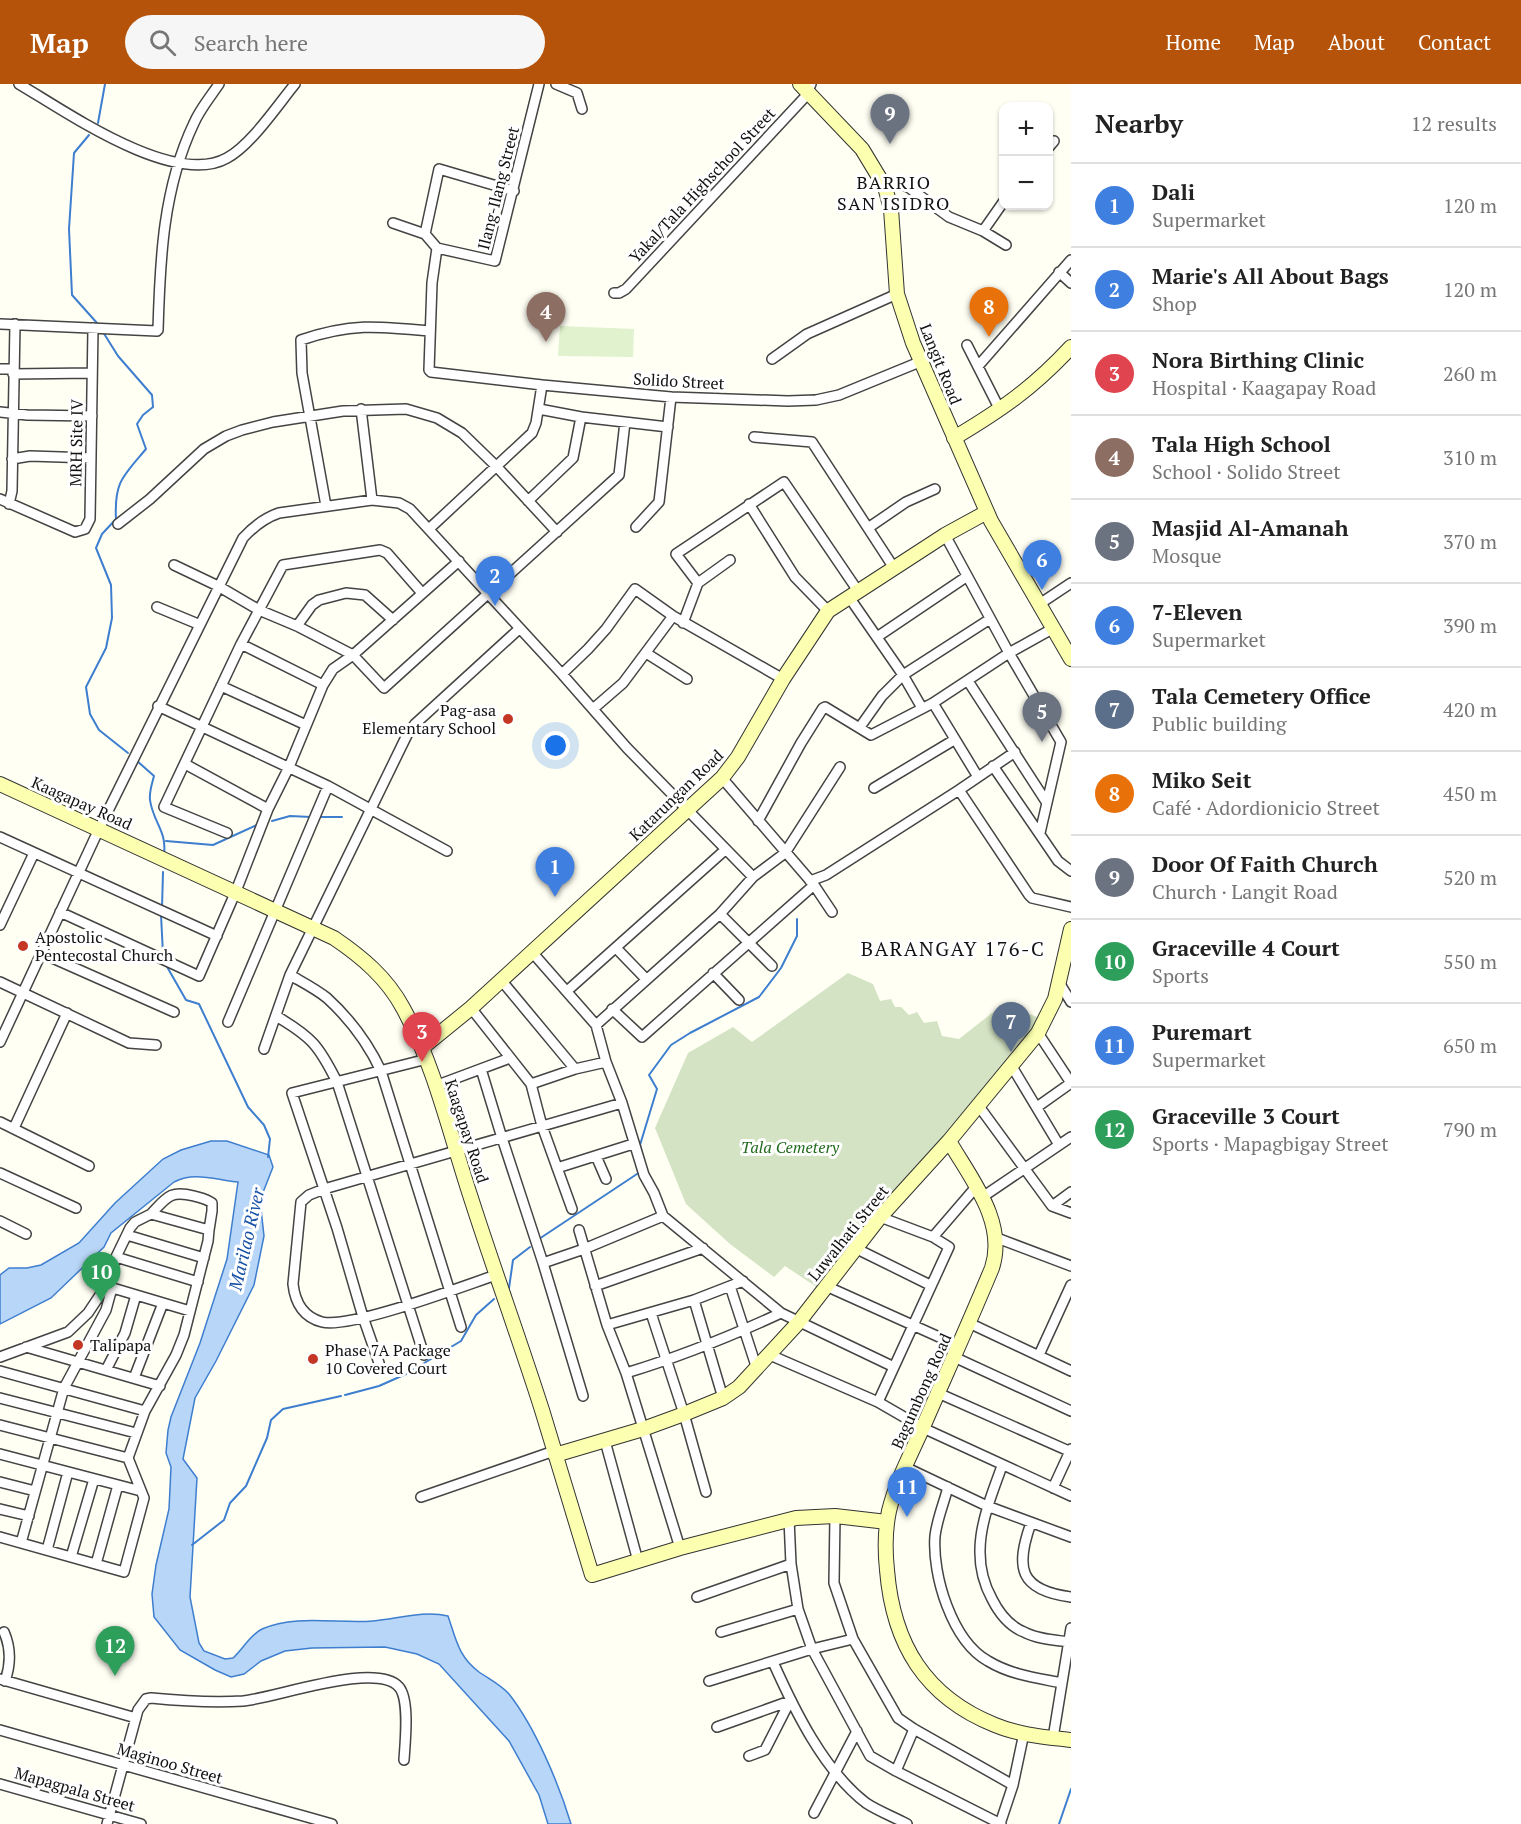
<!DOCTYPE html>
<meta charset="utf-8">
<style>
:root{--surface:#fff;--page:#f6f6f6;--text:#222;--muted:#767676;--line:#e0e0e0;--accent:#b45309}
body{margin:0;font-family:"PT Serif",serif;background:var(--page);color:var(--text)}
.controls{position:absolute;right:18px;top:18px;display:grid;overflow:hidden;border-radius:12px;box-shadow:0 2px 4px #0004}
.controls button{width:54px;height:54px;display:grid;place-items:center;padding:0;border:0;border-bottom:2px solid var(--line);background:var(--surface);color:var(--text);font:30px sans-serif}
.you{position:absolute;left:556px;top:662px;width:21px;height:21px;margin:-15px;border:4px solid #fff;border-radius:50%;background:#1a73e8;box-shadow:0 0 0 9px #1a73e833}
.badge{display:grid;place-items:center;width:39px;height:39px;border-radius:50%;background:var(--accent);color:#fff;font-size:20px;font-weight:700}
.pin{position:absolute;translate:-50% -50px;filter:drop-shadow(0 2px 3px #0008)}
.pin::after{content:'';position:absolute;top:32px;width:21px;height:18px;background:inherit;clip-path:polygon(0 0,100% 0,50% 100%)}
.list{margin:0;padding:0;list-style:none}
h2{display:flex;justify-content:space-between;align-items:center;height:78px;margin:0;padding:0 24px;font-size:26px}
h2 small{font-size:20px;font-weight:400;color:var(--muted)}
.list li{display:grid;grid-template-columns:39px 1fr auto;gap:18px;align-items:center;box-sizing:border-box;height:84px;padding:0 24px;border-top:2px solid var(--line)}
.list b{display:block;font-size:22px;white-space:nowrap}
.list p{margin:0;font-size:20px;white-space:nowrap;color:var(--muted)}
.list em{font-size:20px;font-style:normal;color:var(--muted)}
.icon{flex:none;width:33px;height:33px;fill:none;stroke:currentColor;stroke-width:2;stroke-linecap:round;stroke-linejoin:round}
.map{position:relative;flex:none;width:1071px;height:1740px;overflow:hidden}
header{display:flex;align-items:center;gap:36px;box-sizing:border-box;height:84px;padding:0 30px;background:var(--accent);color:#fff}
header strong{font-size:28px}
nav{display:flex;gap:33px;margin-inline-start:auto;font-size:21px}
.search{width:420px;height:54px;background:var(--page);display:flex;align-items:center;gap:15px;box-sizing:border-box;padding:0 21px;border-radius:33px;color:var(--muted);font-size:22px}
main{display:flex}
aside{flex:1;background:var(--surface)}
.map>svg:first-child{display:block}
.cemetery{fill:#d4e3c4}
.pitch{fill:#e0f2ce}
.water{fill:#b8d6f7;stroke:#3e7ecf;stroke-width:1.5}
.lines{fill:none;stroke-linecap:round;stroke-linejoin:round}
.stream{stroke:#3e7ecf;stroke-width:2}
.street-casing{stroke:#444;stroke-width:12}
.secondary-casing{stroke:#333;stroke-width:16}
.street{stroke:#fff;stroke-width:9}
.secondary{stroke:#fbffaf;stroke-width:14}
.poi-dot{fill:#c43725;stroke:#fff;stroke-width:2}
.labels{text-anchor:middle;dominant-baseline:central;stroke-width:6;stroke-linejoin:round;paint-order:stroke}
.street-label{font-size:16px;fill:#111;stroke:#fff}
.poi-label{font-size:16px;fill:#111;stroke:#fff;text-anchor:start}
.park-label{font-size:16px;font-style:italic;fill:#226b1f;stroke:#fff}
.neighbourhood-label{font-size:18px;letter-spacing:1.5px;fill:#111;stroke:#fff}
.water-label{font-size:18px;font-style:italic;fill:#1751a6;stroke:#fff}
.quarter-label{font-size:20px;letter-spacing:1.5px;fill:#111;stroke:#fff}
</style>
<header>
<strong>Map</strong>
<div class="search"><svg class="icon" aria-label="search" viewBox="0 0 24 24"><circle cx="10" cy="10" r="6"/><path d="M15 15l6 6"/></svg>Search here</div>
<nav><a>Home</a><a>Map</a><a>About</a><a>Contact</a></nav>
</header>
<main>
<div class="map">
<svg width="1071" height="1740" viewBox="0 0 1071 1740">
<rect width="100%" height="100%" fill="#fffff4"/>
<path class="cemetery" d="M848,889L873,900L880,917L891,915L895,923H901L909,931L917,928L924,939L937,937L942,952L959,955L992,929L1012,923L1037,933L1034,948L818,1204L785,1182L774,1193L730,1160L686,1120L655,1044L688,969L733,943L752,958Z"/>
<path class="pitch" d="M560,242L634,245L633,273L558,272Z"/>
<path class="water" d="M211,1057H227L269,1071L273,1083L260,1116L264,1152L254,1201L216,1277L195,1314L183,1375L197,1394L190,1513L199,1559L204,1567L225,1575L233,1574C242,1566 251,1550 262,1545C296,1530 338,1540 373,1537C397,1535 424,1526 448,1532C456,1555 458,1572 479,1588C489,1595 501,1601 509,1610C535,1643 559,1700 571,1740H548L539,1711L509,1657L439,1580L417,1570L385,1563L312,1564L285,1567L261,1577L244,1590L231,1593L215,1586L180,1566L154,1533L152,1510L156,1481L169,1425L171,1383L166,1369L168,1346L171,1333L200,1259L227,1175L238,1098C216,1096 194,1087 174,1098L111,1149L104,1163L51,1214L0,1240V1191L9,1184H27L41,1181L79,1159L115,1119L163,1075L181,1066Z"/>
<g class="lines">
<path class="stream" d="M98,39L105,0
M89,51L74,69L69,145L72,211L97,239
M103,248L118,272L152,311L153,323L143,331L137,340L146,365C123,392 114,398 116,435L102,450L96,464L111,501L112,534L106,564L86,603L90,630L99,646L128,669
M136,676L154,692C152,700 149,708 150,716C153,738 167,747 164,770
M317,733H342
M272,737L290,732L311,733
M166,757L213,761L257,741
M162,824L163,788
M161,831L163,870
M166,881L186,916L199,920L248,1023L264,1041L270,1055L268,1073
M642,1069L640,1061L657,1005L649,991L671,961L690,949L759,913L781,884L797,852V835
M539,1155L640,1088
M509,1204L513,1176L530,1163
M345,1311L379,1302L406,1290L461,1257L476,1231L494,1215
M192,1461L224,1436L230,1419L246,1402L267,1354L271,1336L283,1325L341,1312
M1059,1740L1071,1705"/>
<g class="street-casing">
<path id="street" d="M19,0C65,27 174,104 227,74C251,61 277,22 295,0
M556,0L577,9L582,25
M1048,64L1054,57
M885,103L902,101L908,103L949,133L983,147L1006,161
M393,139L425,150L437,164
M983,147L1004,117
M425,150L439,85L514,107
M437,164L432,199L429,286L431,288L542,301L671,313L788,317L816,316L839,311L922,277
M437,164L495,177L539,0
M1059,188L1071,199
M614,209H619L626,205L805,13L811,0
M0,240L157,247
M158,246C160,175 163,104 194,39C200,25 211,12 219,0
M967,261L1000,326
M772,275L807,250L897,210
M979,281L1071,176
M0,285H14
M13,290L92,289
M361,325L372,416
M539,325L581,333L668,343
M0,328L27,331L92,332
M754,353L812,358L894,484
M12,375L30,372L91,374
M0,415L75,448L85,445L90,435L93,244
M528,417L573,374L581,333
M9,420L12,407L15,240
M749,420L795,493L828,527
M326,422L302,289L301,256C351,239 378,242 430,247
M118,440L150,415L204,365L226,352L242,346L273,338L343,327L406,325L437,334L462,349L497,383L557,448
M636,443L659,418L671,313
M430,444L532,349L536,339L542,301
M868,444L906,418L935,405
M945,451L1009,569L1061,658L1040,749
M730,476L698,499L676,470L784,398L858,507
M174,481L218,502L259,526L297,542L353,571L384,604L619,391L625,338
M849,513L903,591L922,624
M1038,521L1071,499
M157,523L198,540
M683,539L698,499
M297,542L312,521L319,516L346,509L365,511L393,536
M877,553L966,493
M241,560L323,601
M646,569L687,595
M562,590L588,565L606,545L635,505L673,532L783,595
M968,597L1047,719
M221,602L306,641
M933,619L978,693
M158,622L328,702L447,767
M593,625L623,599L673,532
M860,643L882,612L903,591L990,535
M185,680L268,725
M993,682L1058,777L1071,787
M722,694L814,801L832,828
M874,704L954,656
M959,706L1029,811L1032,814L1071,823
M758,737L801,659L823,624L825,623L871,651L933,619L1009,569L1052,545
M227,749L164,723L241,560L283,481L380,466L387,469L422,509
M0,753L217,852
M810,797L826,791L959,706L1015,668
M60,828L199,892L236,807L268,725L289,683L323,601L333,585L353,571L459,477
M720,830L772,882
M0,841L34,769
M616,864L646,895
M531,867L596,941L606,978L622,1019L644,1091L654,1109L663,1132L781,1229L894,1283
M41,869L174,928
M713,889L739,916
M290,891C302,898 316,905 327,914C350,935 368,959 381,987L461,1243
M501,896L575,985
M0,898L129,959L156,961
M1060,900L1071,918
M567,907L725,766
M471,924L531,1000L542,1042L572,1125
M612,925L642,953L814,801
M276,932C312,953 319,962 337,998L424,1271
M228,938L328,702
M596,941L720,830L753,793L785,769L840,683
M1038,949L1071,999
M0,958L99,745L243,454C254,442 264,434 279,429L372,416L399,419L410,425L562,590L627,664L753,793
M264,965L290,891L407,651L415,640L519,545
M1011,981L1059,1061
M481,985L502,1054L543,1179L583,1312
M531,1000L575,985L606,978
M435,1002L510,974
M978,1021L1052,1122L1071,1129
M1037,1023L1071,999
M0,1038L89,1082
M14,1044L67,929
M596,1072L606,1095
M557,1084L633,1060
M0,1089L76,1124
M981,1114L1071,1053
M1052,1122L1071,1108
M151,1130C167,1113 170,1106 194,1112C201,1114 207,1115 212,1119V1127L209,1146
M0,1137L26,1150
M579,1146L607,1241L626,1289L680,1464
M127,1151L204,1174
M933,1153L976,1103
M997,1154L1071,1182
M855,1164L930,1201
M116,1173L198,1198
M543,1179L584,1165L663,1132
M496,1191C463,1202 351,1245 322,1238C303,1233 295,1218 293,1200L301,1118L309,1111L324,1105L622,1019
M106,1202L190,1227
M595,1202L703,1164
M730,1202L757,1285
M826,1202L959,1262
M694,1216L723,1314
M651,1229L684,1330L706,1408
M969,1239L1071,1287
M607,1241L694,1216L743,1197
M26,1263L160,1302
M770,1271L878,1318L923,1344L1071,1412
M1039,1271L1071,1201
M0,1273L68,1248L88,1229L106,1202L116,1173L130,1144L135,1138L151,1130L209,1146L208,1157L184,1251L176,1271L145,1327L128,1374L144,1414L124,1488L0,1453
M954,1273L1071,1327
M379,1279L363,1233L337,1144L292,1009L427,975
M106,1286L125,1249L136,1211
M0,1287L145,1327
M626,1289C679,1273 731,1252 781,1229
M134,1294L163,1219
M938,1309L1071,1368
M0,1314L136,1349
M878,1318L949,1163L933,1153L880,1133
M0,1341L128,1374
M605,1357L638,1477
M0,1370L141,1407
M1002,1382C986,1426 967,1470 992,1515C999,1529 1009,1542 1024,1548C1037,1555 1054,1556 1069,1558
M905,1383L987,1422L1071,1453
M0,1398L35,1407
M948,1403C944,1419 937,1435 935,1452C932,1491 952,1557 988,1577C1011,1591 1037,1594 1062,1599
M1053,1404L1071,1365
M421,1413L554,1367
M0,1425L29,1432
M835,1432L834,1499L853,1555L898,1634L914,1645L1013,1701
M789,1435L791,1480L798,1525L812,1565L870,1672L896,1687L1001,1740
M1031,1439C1015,1484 1019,1506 1071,1513
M21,1459L64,1304L106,1226L112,1204
M47,1466L68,1388
M71,1473L94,1395
M96,1480L118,1401
M697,1513L791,1480
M4,1548C11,1564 11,1580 5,1597
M721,1548L798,1525
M773,1578C794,1625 824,1687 866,1719C878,1727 894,1733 907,1740
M0,1595L136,1634
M709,1597L812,1565L853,1555
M717,1643L790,1617
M0,1646L332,1740
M1053,1654L1071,1544
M749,1672L765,1666L790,1617
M896,1687L914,1645
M0,1700L141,1740
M814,1729L857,1647
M107,1740L138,1626L146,1615L151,1614C182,1617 212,1619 243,1617C276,1614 376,1577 399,1603C410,1616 405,1659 404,1676
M1000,1740L1013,1701L1024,1649"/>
</g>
<g class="secondary-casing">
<path id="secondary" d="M800,0L862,65L885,103L891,125L897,210L913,259L991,437L1071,575
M954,354C1001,326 1033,304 1071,263
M0,700L334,854C362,873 387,894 403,924C434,980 450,1050 470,1111C493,1183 519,1254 542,1326C559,1381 575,1436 592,1491L680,1464L796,1434L835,1432L887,1438
M423,963L471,924L722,694L738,673L783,595L828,527L945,451L987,428
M949,1057C971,1095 1007,1138 992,1184C970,1237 946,1290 923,1343C911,1370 896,1398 889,1427C885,1446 885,1467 887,1486C893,1560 925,1613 995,1641C1019,1651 1046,1653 1071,1656
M555,1371L643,1345L684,1330L723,1314L739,1303L798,1239L880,1133L949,1057L1038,949L1055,915L1071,845"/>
</g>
<use href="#street" class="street"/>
<use href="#secondary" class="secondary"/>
</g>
<g class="poi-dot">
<circle cx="508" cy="635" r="6"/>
<circle cx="23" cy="862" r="6"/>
<circle cx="78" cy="1261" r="6"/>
<circle cx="313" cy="1275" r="6"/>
</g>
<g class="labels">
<g class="street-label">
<text transform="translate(702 101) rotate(-47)">Yakal/Tala Highschool Street</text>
<text transform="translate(498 104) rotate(-76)">Ilang-Ilang Street</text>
<text transform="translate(941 280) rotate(68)">Langit Road</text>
<text transform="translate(679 297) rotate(3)">Solido Street</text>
<text transform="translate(76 359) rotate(-89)">MRH Site IV</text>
<text transform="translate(676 711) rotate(-44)">Katarungan Road</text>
<text transform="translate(82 719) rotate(24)">Kaagapay Road</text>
<text transform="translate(467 1047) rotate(72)">Kaagapay Road</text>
<text transform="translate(848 1149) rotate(-51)">Luwalhati Street</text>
<text transform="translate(921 1307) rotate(-66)">Bagumbong Road</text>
<text transform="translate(170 1679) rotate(16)">Maginoo Street</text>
<text transform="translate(75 1705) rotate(16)">Mapagpala Street</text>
</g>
<g class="poi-label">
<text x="496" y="626" text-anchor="end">Pag-asa<tspan x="496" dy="18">Elementary School</tspan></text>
<text x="35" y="853">Apostolic<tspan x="35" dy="18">Pentecostal Church</tspan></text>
<text x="90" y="1261">Talipapa</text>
<text x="325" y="1266">Phase 7A Package<tspan x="325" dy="18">10 Covered Court</tspan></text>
</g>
<g class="park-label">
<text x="790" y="1063">Tala Cemetery</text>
</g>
<g class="neighbourhood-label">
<text x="894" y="98">BARRIO<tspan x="894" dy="21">SAN ISIDRO</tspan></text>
</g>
<g class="water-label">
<text transform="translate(246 1155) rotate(-77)">Marilao River</text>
</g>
<g class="quarter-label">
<text x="953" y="864">BARANGAY 176-C</text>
</g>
</g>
</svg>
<div class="controls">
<button>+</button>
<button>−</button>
</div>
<div class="you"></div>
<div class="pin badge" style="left:555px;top:813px;background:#3f7fe0">1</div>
<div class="pin badge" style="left:495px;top:522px;background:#3f7fe0">2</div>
<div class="pin badge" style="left:422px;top:978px;background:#e0444e">3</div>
<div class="pin badge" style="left:546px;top:258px;background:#8d6e63">4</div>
<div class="pin badge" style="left:1042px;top:658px;background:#6b7280">5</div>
<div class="pin badge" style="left:1042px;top:506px;background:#3f7fe0">6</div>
<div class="pin badge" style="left:1011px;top:968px;background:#5c6f8a">7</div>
<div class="pin badge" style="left:989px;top:253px;background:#e8710a">8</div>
<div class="pin badge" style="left:890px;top:60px;background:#6b7280">9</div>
<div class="pin badge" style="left:101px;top:1218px;background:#2e9e5b">10</div>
<div class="pin badge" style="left:907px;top:1433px;background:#3f7fe0">11</div>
<div class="pin badge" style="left:115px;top:1592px;background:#2e9e5b">12</div>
</div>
<aside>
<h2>Nearby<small>12 results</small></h2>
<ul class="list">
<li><span class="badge" style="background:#3f7fe0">1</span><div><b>Dali</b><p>Supermarket</p></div><em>120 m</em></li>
<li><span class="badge" style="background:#3f7fe0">2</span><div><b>Marie's All About Bags</b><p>Shop</p></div><em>120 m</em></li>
<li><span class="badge" style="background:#e0444e">3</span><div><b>Nora Birthing Clinic</b><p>Hospital · Kaagapay Road</p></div><em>260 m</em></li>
<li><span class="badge" style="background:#8d6e63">4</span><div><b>Tala High School</b><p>School · Solido Street</p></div><em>310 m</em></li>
<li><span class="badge" style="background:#6b7280">5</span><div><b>Masjid Al-Amanah</b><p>Mosque</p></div><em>370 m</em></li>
<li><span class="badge" style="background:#3f7fe0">6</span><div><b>7-Eleven</b><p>Supermarket</p></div><em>390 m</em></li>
<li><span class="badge" style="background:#5c6f8a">7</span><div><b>Tala Cemetery Office</b><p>Public building</p></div><em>420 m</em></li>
<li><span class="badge" style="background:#e8710a">8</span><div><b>Miko Seit</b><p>Café · Adordionicio Street</p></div><em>450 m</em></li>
<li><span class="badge" style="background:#6b7280">9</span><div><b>Door Of Faith Church</b><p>Church · Langit Road</p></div><em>520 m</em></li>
<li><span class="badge" style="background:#2e9e5b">10</span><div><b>Graceville 4 Court</b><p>Sports</p></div><em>550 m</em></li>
<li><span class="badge" style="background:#3f7fe0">11</span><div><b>Puremart</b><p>Supermarket</p></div><em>650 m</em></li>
<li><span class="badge" style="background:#2e9e5b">12</span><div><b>Graceville 3 Court</b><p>Sports · Mapagbigay Street</p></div><em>790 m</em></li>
</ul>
</aside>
</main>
